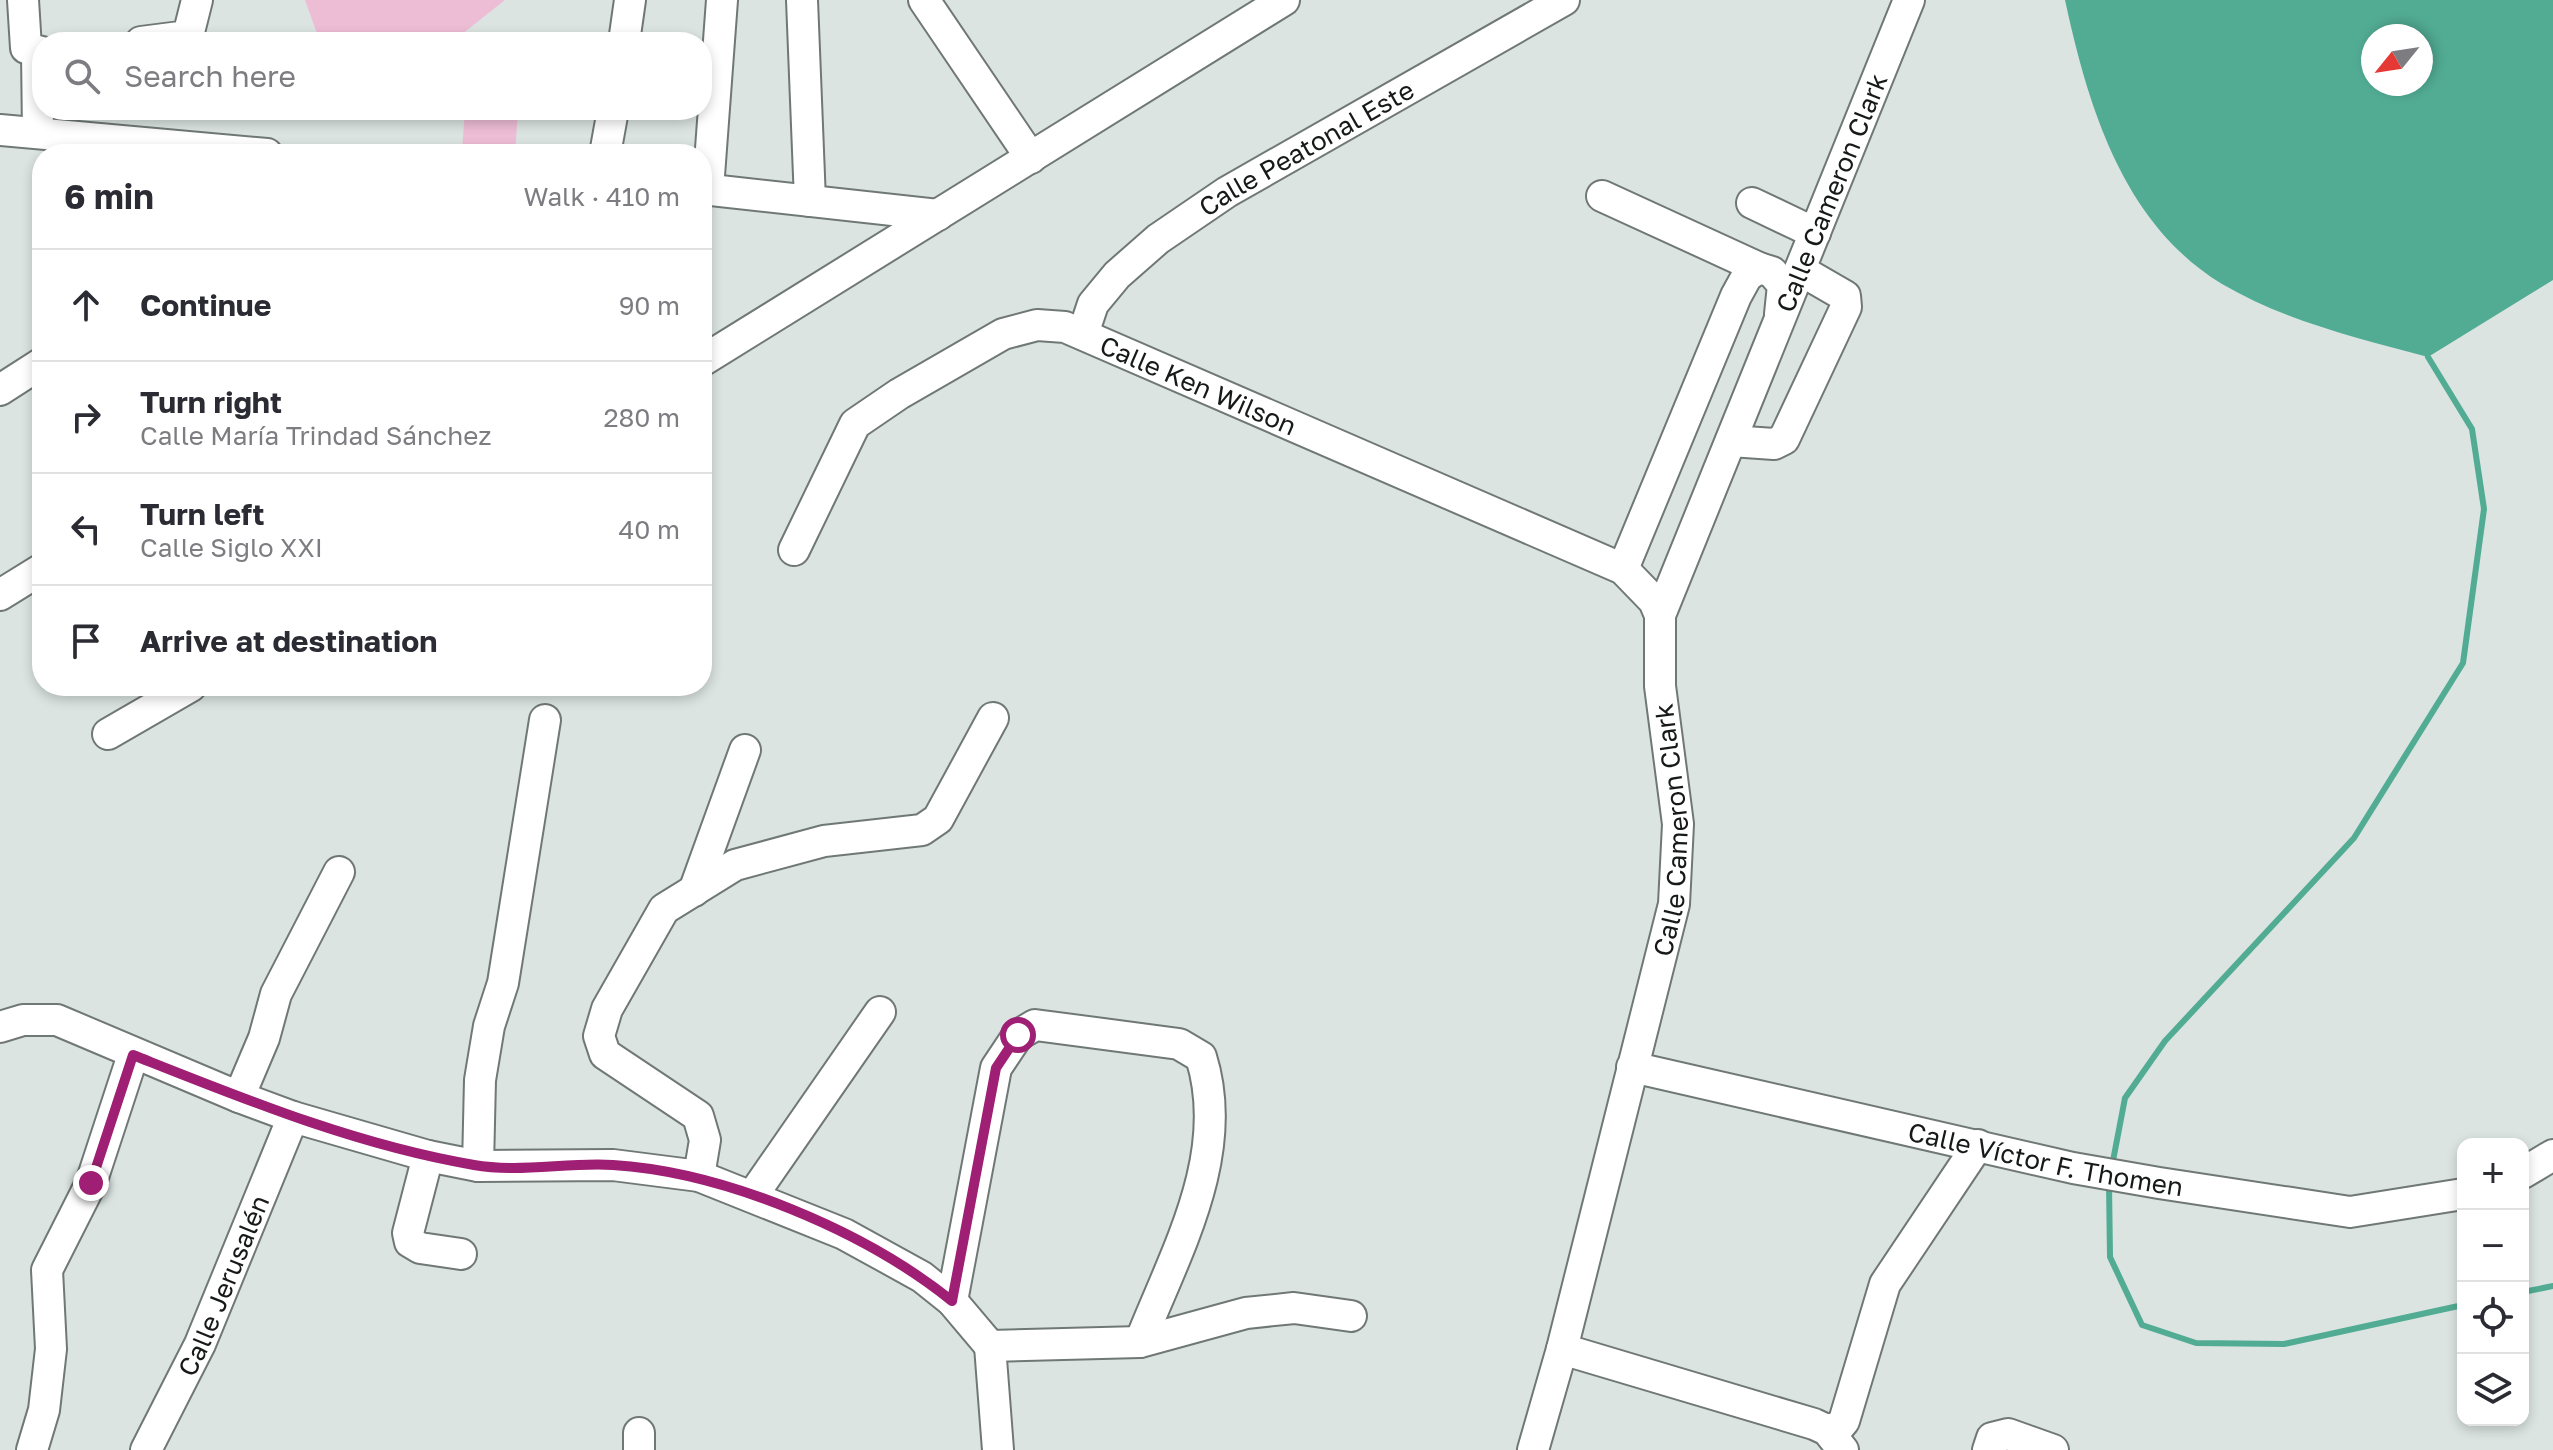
<!DOCTYPE html>
<meta charset="utf-8">
<style>
:root{--surface:#fff;--page:#f7f7f7;--text:#2b2b33;--muted:#7c7c81;--line:#e1e1e2}
body{margin:0;font-family:"Golos Text",sans-serif;background:var(--page);color:var(--text)}
.controls{position:absolute;right:24px;bottom:24px;display:grid;overflow:hidden;border-radius:16px;box-shadow:0 4px 12px #0003}
.controls button{width:72px;height:72px;display:grid;place-items:center;padding:0;border:0;border-bottom:2px solid var(--line);background:var(--surface);color:var(--text);font:40px sans-serif}
.compass{position:absolute;left:2361px;top:24px;width:72px;height:72px;border-radius:50%;background:var(--surface);box-shadow:0 4px 12px #0003;rotate:240deg}
.stop{position:absolute;width:24px;height:24px;margin:-18px;border:6px solid #9e1f73;border-radius:50%;background:#fff}
.stop.end{background:#9e1f73;border-color:#fff;box-shadow:0 2px 8px #0008}
.list{margin:0;padding:0;list-style:none}
h2{display:flex;justify-content:space-between;align-items:center;height:104px;margin:0;padding:0 32px;font-size:34px}
h2 small{font-size:26px;font-weight:400;color:var(--muted)}
.list li{display:grid;grid-template-columns:52px 1fr auto;gap:24px;align-items:center;box-sizing:border-box;height:112px;padding:0 32px;border-top:2px solid var(--line)}
.list b{display:block;font-size:30px;white-space:nowrap}
.list p{margin:0;font-size:26px;white-space:nowrap;color:var(--muted)}
.list em{font-size:26px;font-style:normal;color:var(--muted)}
.icon{flex:none;width:44px;height:44px;fill:none;stroke:currentColor;stroke-width:2;stroke-linecap:round;stroke-linejoin:round}
.map{position:relative;flex:none;width:2553px;height:1450px;overflow:hidden}
.search{position:absolute;background:var(--surface);box-shadow:0 4px 12px #0003;left:32px;top:32px;width:680px;height:88px;display:flex;align-items:center;gap:20px;box-sizing:border-box;padding:0 28px;border-radius:32px;color:var(--muted);font-size:30px}
.panel{position:absolute;background:var(--surface);box-shadow:0 4px 12px #0003;left:32px;top:144px;width:680px;height:552px;border-radius:32px}
.map>svg:first-child{display:block}
.green{fill:#edbdd6}
.water{fill:#52ac94;fill-rule:evenodd}
.lines{fill:none;stroke-linecap:round;stroke-linejoin:round}
.stream{stroke:#52ac94;stroke-width:6}
.minor-casing{stroke:#707875;stroke-width:34}
.minor{stroke:#fff;stroke-width:30}
.route{stroke:#9e1f73;stroke-width:10}
.labels{text-anchor:middle;dominant-baseline:central;stroke-width:6;stroke-linejoin:round;paint-order:stroke}
.street-label{font-size:26px;fill:#161918;stroke:#e8f2ee}
</style>
<div class="map">
<svg width="2553" height="1450" viewBox="0 0 2553 1450">
<rect width="100%" height="100%" fill="#dbe4e1"/>
<path class="green" d="M305,0H505L452,42H320Z
M465,110H518L515,154L462,151Z"/>
<path class="water" d="M2065,0H2553V280L2428,357C2358,338 2285,321 2222,284C2123,224 2088,106 2065,0ZM2373,36H2421V84H2373Z"/>
<g class="lines">
<path class="stream" d="M2112,1166L2125,1098L2165,1041L2354,838L2463,663L2484,509L2472,429L2428,357
M2109,1184L2110,1257L2142,1325L2196,1343L2284,1344L2463,1305
M2523,1292L2553,1286"/>
<g class="minor-casing">
<g id="minor">
<path d="M23,0L26,48L42,52"/>
<path d="M802,0L810,201"/>
<path d="M924,0L1031,158"/>
<path d="M141,42L188,36L197,0"/>
<path d="M624,42L630,0"/>
<path d="M37,52L38,133"/>
<path d="M0,130L267,154"/>
<path d="M605,154L613,110"/>
<path d="M702,189L938,215"/>
<path d="M708,189L722,0"/>
<path d="M1602,196L1759,268"/>
<path d="M1752,203L1815,233"/>
<path id="s1" d="M1083,334L1093,304L1117,275L1158,239L1227,192L1564,0"/>
<path d="M702,361L1284,0"/>
<path d="M0,390L42,363"/>
<path d="M1731,441L1774,444L1784,439L1846,307L1845,296L1800,270"/>
<path id="s2" d="M794,550L855,424L899,394L1003,334L1037,325L1065,327L1623,569L1654,601L1660,615"/>
<path d="M1623,569L1736,296L1747,276L1759,268L1772,272L1783,285L1780,314"/>
<path d="M0,595L42,569"/>
<path d="M108,734L191,686"/>
<path d="M694,891L745,750"/>
<path d="M0,1027L23,1020H57L239,1097L293,1117L428,1156L478,1166L613,1165L699,1176L844,1234L922,1277L952,1301L990,1346"/>
<path id="s3" d="M1632,1067L2073,1168L2159,1183L2350,1212L2463,1194"/>
<path d="M239,1097L264,1038L276,994L339,872"/>
<path d="M428,1156L408,1233L410,1242L420,1248L461,1254"/>
<path d="M478,1166L480,1080L489,1026L503,983L545,720"/>
<path d="M2523,1173L2553,1155"/>
<path d="M699,1176L705,1140L698,1116L605,1054L599,1036L607,1009L664,909L735,865L824,841L922,830L938,819L993,718"/>
<path d="M753,1195L880,1012"/>
<path d="M952,1301L996,1068L1018,1035L1035,1025L1179,1044L1201,1057C1232,1155 1175,1253 1140,1342"/>
<path d="M990,1346L1140,1342L1246,1313L1294,1308L1351,1316"/>
<path d="M990,1346L998,1450"/>
<path d="M1562,1349L1814,1424L1827,1430L1843,1450"/>
<path d="M1827,1430L1839,1427L1844,1421L1885,1284L1978,1145"/>
<path d="M32,1450L44,1410L51,1349L47,1270L91,1183L133,1055"/>
<path id="s4" d="M146,1450L200,1344L293,1117"/>
<path d="M639,1450V1433"/>
<path id="s5" d="M1533,1450L1562,1349L1674,904L1678,824L1660,686V615L1909,0"/>
<path d="M1988,1450L1992,1438L2008,1434L2053,1450"/>
</g>
</g>
<use href="#minor" class="minor"/>
</g>
<g class="lines">
<path class="route" d="M91,1183L133,1055C244,1099 356,1145 474,1165C519,1173 568,1162 613,1165C725,1172 865,1231 952,1301L996,1068L1018,1035"/>
</g>
<g class="labels">
<g class="street-label">
<text stroke="none"><textPath href="#s1" startOffset="298">Calle Peatonal Este</textPath></text>
<text stroke="none"><textPath href="#s5" startOffset="1310">Calle Cameron Clark</textPath></text>
<text stroke="none"><textPath href="#s2" startOffset="522">Calle Ken Wilson</textPath></text>
<text stroke="none"><textPath href="#s5" startOffset="638">Calle Cameron Clark</textPath></text>
<text stroke="none"><textPath href="#s3" startOffset="424">Calle Víctor F. Thomen</textPath></text>
<text stroke="none"><textPath href="#s4" startOffset="182">Calle Jerusalén</textPath></text>
</g>
</g>
</svg>
<div class="controls">
<button>+</button>
<button>−</button>
<button><svg class="icon" aria-label="locate" viewBox="0 0 24 24"><circle cx="12" cy="12" r="6"/><path d="M12 2v4M12 18v4M2 12h4M18 12h4"/></svg></button>
<button><svg class="icon" aria-label="layers" viewBox="0 0 24 24"><path d="M12 4l9 5-9 5-9-5zM3 14l9 5 9-5"/></svg></button>
</div>
<svg class="compass" viewBox="-18 -18 36 36"><path d="M0-13l5 13h-10z" fill="#e53935"/><path d="M0 13l5-13h-10z" fill="#7c7c81"/></svg>
<div class="stop" style="left:1018px;top:1035px"></div>
<div class="stop end" style="left:91px;top:1183px"></div>
<div class="search"><svg class="icon" aria-label="search" viewBox="0 0 24 24"><circle cx="10" cy="10" r="6"/><path d="M15 15l6 6"/></svg>Search here</div>
<section class="panel">
<h2>6 min<small>Walk · 410 m</small></h2>
<ul class="list">
<li><svg class="icon" aria-label="ahead" viewBox="0 0 24 24"><path d="M12 20V5M6 11l6-6 6 6"/></svg><div><b>Continue</b></div><em>90 m</em></li>
<li><svg class="icon" aria-label="right" viewBox="0 0 24 24"><path d="M7 20v-9h11M14 6l5 5-5 5"/></svg><div><b>Turn right</b><p>Calle María Trindad Sánchez</p></div><em>280 m</em></li>
<li><svg class="icon" aria-label="left" viewBox="0 0 24 24"><path d="M17 20v-9H6M10 6l-5 5 5 5"/></svg><div><b>Turn left</b><p>Calle Siglo XXI</p></div><em>40 m</em></li>
<li><svg class="icon" aria-label="arrive" viewBox="0 0 24 24"><path d="M6 21V4h12l-3 4 3 4H6"/></svg><div><b>Arrive at destination</b></div></li>
</ul>
</section>
</div>
